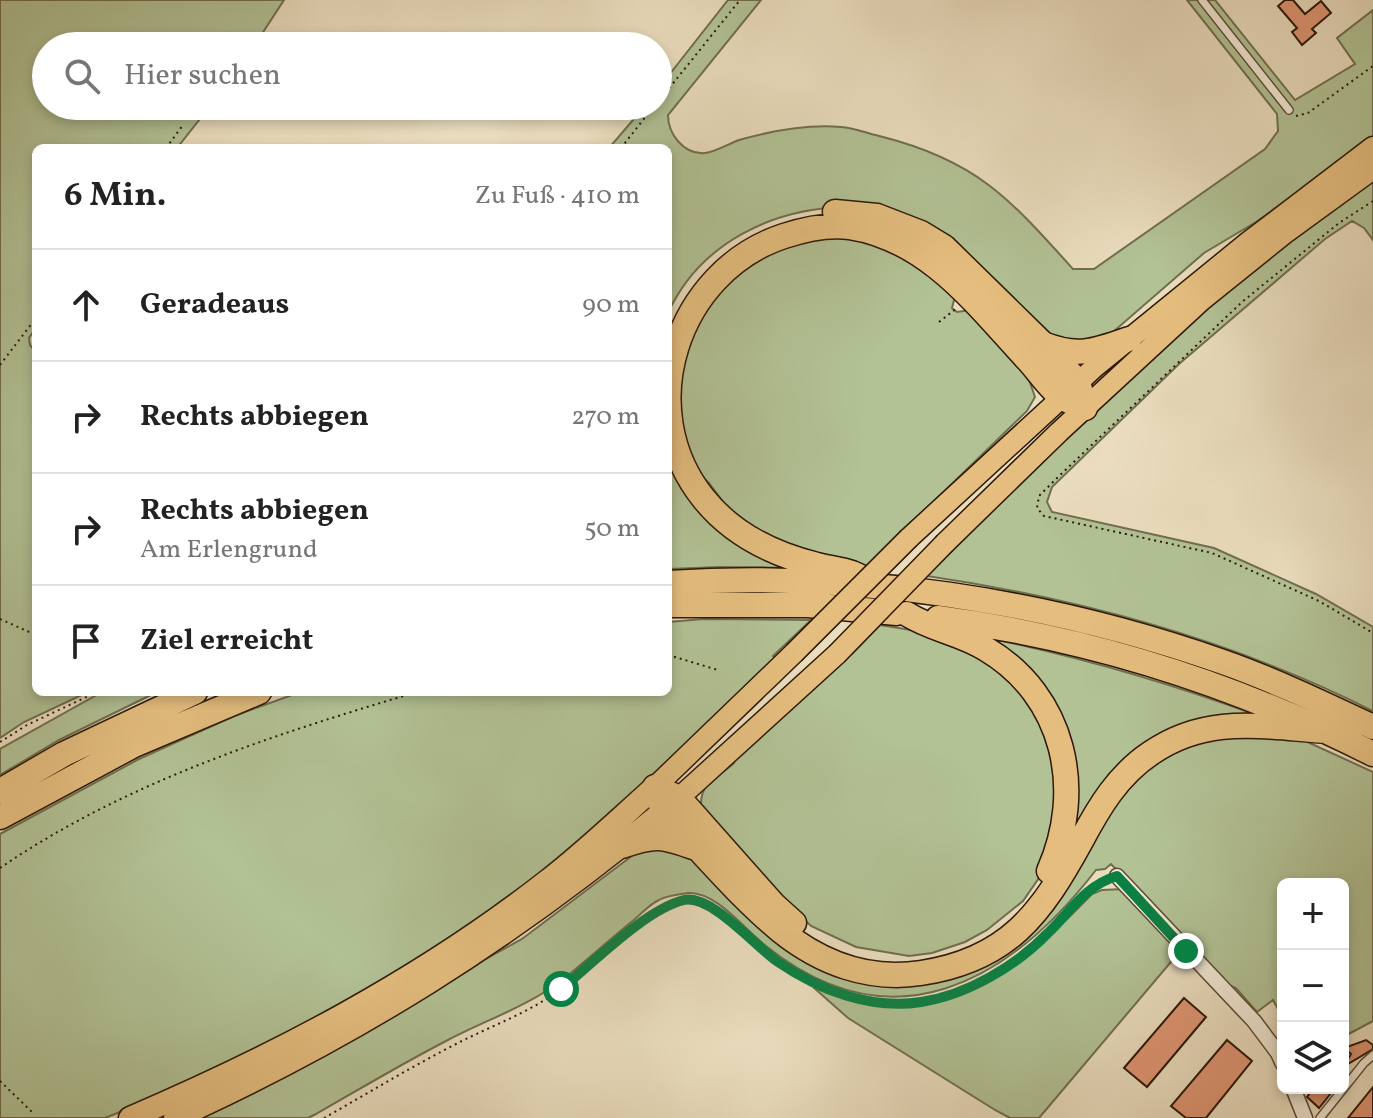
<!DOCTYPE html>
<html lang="de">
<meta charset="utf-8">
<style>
:root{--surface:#fff;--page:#f6f6f6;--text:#222;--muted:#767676;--line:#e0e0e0}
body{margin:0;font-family:Vollkorn,serif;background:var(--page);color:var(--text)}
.controls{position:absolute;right:24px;bottom:24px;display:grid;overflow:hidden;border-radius:12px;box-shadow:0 4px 12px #0003}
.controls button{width:72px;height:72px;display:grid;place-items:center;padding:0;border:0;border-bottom:2px solid var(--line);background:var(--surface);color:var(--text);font:40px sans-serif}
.stop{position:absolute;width:24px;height:24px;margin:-18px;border:6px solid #0b8043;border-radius:50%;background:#fff}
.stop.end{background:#0b8043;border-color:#fff;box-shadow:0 2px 8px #0008}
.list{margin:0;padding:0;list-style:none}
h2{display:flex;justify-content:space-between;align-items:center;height:104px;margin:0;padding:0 32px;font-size:34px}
h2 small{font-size:26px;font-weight:400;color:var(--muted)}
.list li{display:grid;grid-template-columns:52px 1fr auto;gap:24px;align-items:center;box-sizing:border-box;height:112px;padding:0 32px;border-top:2px solid var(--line)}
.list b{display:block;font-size:30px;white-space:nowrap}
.list p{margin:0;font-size:26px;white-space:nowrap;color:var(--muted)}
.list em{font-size:26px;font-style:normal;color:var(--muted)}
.icon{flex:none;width:44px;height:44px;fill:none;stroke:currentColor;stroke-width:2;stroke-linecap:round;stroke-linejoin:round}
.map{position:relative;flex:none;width:1373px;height:1118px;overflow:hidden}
.search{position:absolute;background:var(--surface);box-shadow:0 4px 12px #0003;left:32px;top:32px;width:640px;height:88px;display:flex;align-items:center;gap:20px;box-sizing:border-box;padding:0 28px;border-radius:44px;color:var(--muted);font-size:30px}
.panel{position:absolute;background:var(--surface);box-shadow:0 4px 12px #0003;left:32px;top:144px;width:640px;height:552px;border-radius:12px}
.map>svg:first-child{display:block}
.green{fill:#b2c295;stroke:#706e4e;stroke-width:2}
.building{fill:#de9673;stroke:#2d1907;stroke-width:2}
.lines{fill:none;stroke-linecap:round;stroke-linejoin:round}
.service-casing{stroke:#5c4a35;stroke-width:10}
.minor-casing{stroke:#5c4a35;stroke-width:17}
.primary-casing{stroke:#2d1907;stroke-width:23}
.trunk-casing{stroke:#2d1907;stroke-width:25}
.motorway-casing{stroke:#2d1907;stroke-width:27}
.path{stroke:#2d1907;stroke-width:2;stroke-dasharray:2 4;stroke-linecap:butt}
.service{stroke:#f1e9d5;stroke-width:7}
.minor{stroke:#f1e9d5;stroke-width:14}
.primary{stroke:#e5be7f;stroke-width:20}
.trunk{stroke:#e5be7f;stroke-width:22}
.motorway{stroke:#e5be7f;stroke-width:24}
.primary-bridge-casing{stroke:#2d1907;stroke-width:23;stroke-linecap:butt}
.primary-bridge{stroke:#e5be7f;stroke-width:20}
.route{stroke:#0b8043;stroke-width:10}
</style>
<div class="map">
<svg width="1373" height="1118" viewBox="0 0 1373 1118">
<rect width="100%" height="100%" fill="#eaddbe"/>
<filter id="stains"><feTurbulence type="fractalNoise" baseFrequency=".0025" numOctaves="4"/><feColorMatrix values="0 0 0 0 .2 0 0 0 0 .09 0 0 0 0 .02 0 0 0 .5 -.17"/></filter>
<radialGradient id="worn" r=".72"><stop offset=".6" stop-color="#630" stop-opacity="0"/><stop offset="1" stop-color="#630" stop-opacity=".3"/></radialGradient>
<path class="green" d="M0,0H284L254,46H46V106H210L177,148H36V328L29,338L30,345L36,352V692H88L24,722L0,738Z
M728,0H761L668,115C668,133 683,155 705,153C716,152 728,144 739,140C771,131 808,124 841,127C855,128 869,134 883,137C977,161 1010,199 1073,269H1094L1265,149L1278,131L1277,114L1187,0H1215L1295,100L1355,64L1337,38L1373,10V139L1256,222L1204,253L1113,332L1093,344L1058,343L847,207C773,208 700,243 668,313V148H609L645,106H658V89Z
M1373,179V240L1364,228L1352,221L1325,239L1179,364L1052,487L1047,502L1052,512L1214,548L1316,594L1373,627V711C1234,641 1083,599 927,576L1065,439L1206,305Z
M848,234L916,264L955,296L952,308L957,312L970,310L1027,374L1035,397L1027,411L865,568L834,563L743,529L709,483L696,471L683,436L679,375L693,327L728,278L782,242Z
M668,437L677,464L795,568L720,567L668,569Z
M704,619L811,620L773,656L777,660L564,856L469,929L273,1045L153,1099L105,1118H0V834L139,759L234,716L300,692H668V622Z
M880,625L930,633L962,642L1034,700L1062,777L1043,872L1023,901L987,930L965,942L932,953L909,956L856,947L811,926L786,902L701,806C700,781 719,777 734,763L733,756L847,654H852Z
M978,636C1074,655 1167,682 1259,716L1168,737L1053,881L1071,758Z
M102,692H157L59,740L0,775V749Z
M1206,735L1301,739L1373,772V1021L1343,1037V884H1283V1018L1273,1000L1257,1012L1236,988L1225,984L1111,864L1105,869L1096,870C1009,982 893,1048 766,946C745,930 716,891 688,893C680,894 666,896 659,900C650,904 642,913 635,919C610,939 586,961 561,981C526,1007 486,1020 448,1040C403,1063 360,1089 316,1114L308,1118H195L522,939L645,846L681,845L814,963L976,965L1093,829L1145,765Z
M1124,889L1181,950L1039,1118H1010L995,1110L848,1018L813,987C931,1040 1012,977 1092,894L1102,890Z"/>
<path class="building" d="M1285,0H1293L1305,14L1321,1L1331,13L1312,29L1316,33L1302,45L1292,32L1297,28L1278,6Z
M1184,998L1206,1017L1147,1087L1124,1068Z
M1227,1040L1252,1061L1206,1118H1186L1171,1106Z
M1366,1040L1373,1045V1049L1343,1067L1351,1054L1344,1048Z
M1373,1087V1118H1348Z
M1314,1088H1335L1319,1108L1307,1097Z"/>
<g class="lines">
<g class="service-casing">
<path id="service" d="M1202,0L1289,110
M1320,1118L1364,1063L1373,1055"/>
</g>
<g class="minor-casing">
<path id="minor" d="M1117,876L1254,1021L1278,1053L1283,1064
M1293,1088L1305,1118"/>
</g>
<g class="primary-casing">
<path id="primary" d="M909,538L1096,366L1247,243L1373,147
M945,543L1059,432L1202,300L1284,234L1373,169
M655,787L794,653
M670,806L837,654"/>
</g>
<g class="trunk-casing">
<path id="trunk" d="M130,1118C277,1055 419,981 546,882C584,853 619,819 655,787
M175,1118C357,1035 510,939 664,811"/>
</g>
<g class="motorway-casing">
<path id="motorway" d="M835,212L877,216L921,233L944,247L1043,344L1078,382L1085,408
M1043,344C1078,358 1095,351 1129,339
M668,583C854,571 1047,600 1223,662C1274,680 1324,704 1373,727
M885,588C874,583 863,578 852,573C841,569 828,568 817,565C772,554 733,535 704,499C631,409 677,271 784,236C805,229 828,224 850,227C928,239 976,304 1026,358C1038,370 1049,389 1063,398C1070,402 1078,405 1085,408
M668,605H808L897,613
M907,614C932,630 961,633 986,649C1065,696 1085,790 1049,871
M938,618C1089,638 1237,685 1373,754
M655,787C658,794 659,802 663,809C669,821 682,831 691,841C720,872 748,904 781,931C821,963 869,981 921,973C1008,960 1041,914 1081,841C1099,807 1118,775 1151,753C1208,714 1263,727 1327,731
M655,787L679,798L774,905L794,923
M0,791L64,754L195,692
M0,817L134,745L259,692
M622,846C656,834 662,836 696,848"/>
</g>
<path class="path" d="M658,102L740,0
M1296,116L1308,113L1373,66
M166,148L183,125
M621,148L654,106
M1373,201L1339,223L1242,302L1057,478L1039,496L1037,508L1044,516L1212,553L1319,601L1373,633
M939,322L957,308
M0,365L36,318
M0,619L36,635
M668,658L675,657L718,670
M0,742L27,725L97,692
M0,868C126,782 272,735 417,692
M0,1081L32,1112
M324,1118C368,1093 411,1067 456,1044C483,1030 512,1019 538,1004C557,993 574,979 591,965C619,942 649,907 685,900C709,895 732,925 749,940C840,1017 933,1025 1029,951C1053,933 1072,908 1093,886L1104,880"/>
<use href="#service" class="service"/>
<use href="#minor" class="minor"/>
<use href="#primary" class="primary"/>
<use href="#trunk" class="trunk"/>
<use href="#motorway" class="motorway"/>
<g class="primary-bridge-casing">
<path id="primary-bridge" d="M794,653L909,538
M837,654L945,543"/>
</g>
<use href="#primary-bridge" class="primary-bridge"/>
</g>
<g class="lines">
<path class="route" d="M561,989C593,963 646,909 684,900C711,894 755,946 778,962C819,990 871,1010 921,1002C967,995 1016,966 1048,933C1070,912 1086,885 1117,876L1186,951"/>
</g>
<rect width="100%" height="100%" filter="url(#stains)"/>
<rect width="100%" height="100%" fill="url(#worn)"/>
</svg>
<div class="controls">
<button>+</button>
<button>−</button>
<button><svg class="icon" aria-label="layers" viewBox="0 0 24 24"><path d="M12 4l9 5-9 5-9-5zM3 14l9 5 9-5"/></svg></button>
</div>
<div class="stop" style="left:561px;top:989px"></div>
<div class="stop end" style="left:1186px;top:951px"></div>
<div class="search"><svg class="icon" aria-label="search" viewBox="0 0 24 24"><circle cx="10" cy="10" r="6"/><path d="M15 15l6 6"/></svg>Hier suchen</div>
<section class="panel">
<h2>6 Min.<small>Zu Fuß · 410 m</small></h2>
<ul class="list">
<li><svg class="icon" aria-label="ahead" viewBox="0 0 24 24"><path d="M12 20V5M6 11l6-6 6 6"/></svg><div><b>Geradeaus</b></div><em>90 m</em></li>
<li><svg class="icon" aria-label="right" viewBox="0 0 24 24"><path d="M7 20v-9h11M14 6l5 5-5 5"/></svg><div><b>Rechts abbiegen</b></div><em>270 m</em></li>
<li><svg class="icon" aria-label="right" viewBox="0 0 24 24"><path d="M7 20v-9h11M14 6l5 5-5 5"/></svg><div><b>Rechts abbiegen</b><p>Am Erlengrund</p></div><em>50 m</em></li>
<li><svg class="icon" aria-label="arrive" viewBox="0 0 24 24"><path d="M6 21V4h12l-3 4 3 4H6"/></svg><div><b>Ziel erreicht</b></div></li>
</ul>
</section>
</div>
